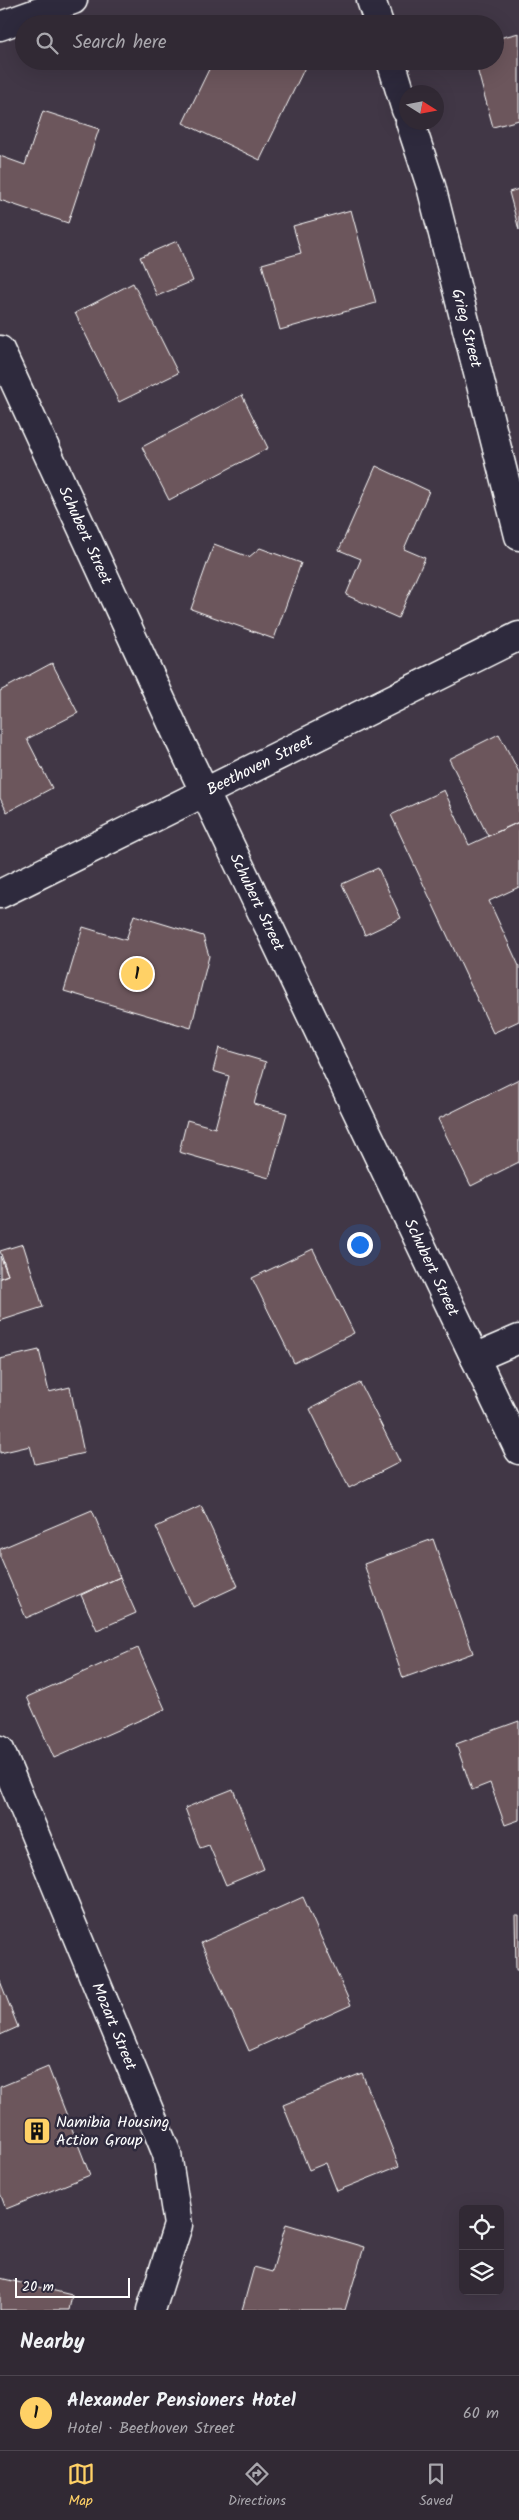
<!DOCTYPE html>
<meta charset="utf-8">
<style>
:root{--surface:#312934;--page:#39313c;--text:#f1f3f6;--muted:#a8a6ac;--line:#4c454f;--accent:#ffd166}
body{margin:0;font-family:Kalam,sans-serif;background:var(--page);color:var(--text)}
.controls{position:absolute;right:15px;bottom:15px;display:grid;overflow:hidden;border-radius:8px;box-shadow:0 5px 20px #0002}
.controls button{width:45px;height:45px;display:grid;place-items:center;padding:0;border:0;border-bottom:1px solid var(--line);background:var(--surface);color:var(--text);font:25px sans-serif}
.compass{position:absolute;left:399px;top:85px;width:45px;height:45px;border-radius:50%;background:var(--surface);box-shadow:0 5px 20px #0002;rotate:101deg}
.scale{position:absolute;left:15px;bottom:12px;width:115px;box-sizing:border-box;padding-left:5px;border:2px solid #fff;border-top:0;font-size:14px;line-height:18px;white-space:nowrap;color:#fff;-webkit-text-stroke:4px #2f2a3d;paint-order:stroke}
.you{position:absolute;left:359px;top:1244px;width:18px;height:18px;margin:-12px;border:4px solid #fff;border-radius:50%;background:#1a73e8;box-shadow:0 0 0 8px #1a73e833}
.badge{display:grid;place-items:center;width:32px;height:32px;border-radius:50%;background:var(--accent);color:#111;font-size:16px;font-weight:700}
.pin{position:absolute;translate:-50% -50%;border:2px solid #fff;box-shadow:0 1px 5px #0006}
.list{margin:0;padding:0;list-style:none}
h2{display:flex;justify-content:space-between;align-items:center;height:65px;margin:0;padding:0 20px;font-size:21px}
h2 small{font-size:16px;font-weight:400;color:var(--muted)}
.list li{display:grid;grid-template-columns:32px 1fr auto;gap:15px;align-items:center;box-sizing:border-box;height:75px;padding:0 20px;border-top:1px solid var(--line)}
.list b{display:block;font-size:19px;white-space:nowrap}
.list p{margin:0;font-size:16px;white-space:nowrap;color:var(--muted)}
.list em{font-size:16px;font-style:normal;color:var(--muted)}
.icon{flex:none;width:28px;height:28px;fill:none;stroke:currentColor;stroke-width:2;stroke-linecap:round;stroke-linejoin:round}
.map{position:relative;flex:none;width:519px;height:2310px;overflow:hidden}
.search{position:absolute;background:var(--surface);box-shadow:0 5px 20px #0002;left:15px;right:15px;top:15px;height:55px;display:flex;align-items:center;gap:12px;box-sizing:border-box;padding:0 18px;border-radius:28px;color:var(--muted);font-size:19px}
.sheet{height:140px;background:var(--surface)}
nav{display:flex;justify-content:space-around;align-items:center;box-sizing:border-box;height:70px;border-top:1px solid var(--line);background:var(--surface);font-size:14px;color:var(--muted)}
nav a{display:grid;justify-items:center;gap:2px}
nav .on{color:var(--accent)}
.map>svg:first-child{display:block}
.building{fill:#6c565c;stroke:#fff}
.lines{fill:none;stroke-linecap:round;stroke-linejoin:round}
.minor-casing{stroke:#fff;stroke-width:31}
.minor{stroke:#2f2a3d;stroke-width:28}
.labels{text-anchor:middle;dominant-baseline:central;stroke-width:5;stroke-linejoin:round;paint-order:stroke}
.street-label{font-size:16px;fill:#fff;stroke:#2f2a3d}
.poi-label{font-size:16px;fill:#fff;stroke:#2f2a3d;text-anchor:start}
</style>
<div class="map">
<svg width="519" height="2310" viewBox="0 0 519 2310">
<rect width="100%" height="100%" fill="#413746"/>
<filter id="ink" filterUnits="userSpaceOnUse"><feTurbulence type="fractalNoise" baseFrequency=".02" numOctaves="2"/><feDisplacementMap in="SourceGraphic" scale="10" xChannelSelector="R" yChannelSelector="G"/><feConvolveMatrix kernelMatrix="1 2 1 2 8 2 1 2 1" color-interpolation-filters="sRGB"/></filter>
<g filter="url(#ink)">
<path class="building" d="M519,33V120L493,127L475,61H495V39Z
M213,61H308L260,160L183,123Z
M43,111L99,129L68,223L0,200V156L25,165Z
M519,189V230L509,192Z
M351,210L376,303L280,330L262,264L301,253L293,226Z
M177,241L193,281L157,296L140,257Z
M133,283L178,373L119,402L75,313Z
M242,395L268,448L169,500L142,447Z
M376,466L429,491L404,549L425,558L398,618L346,595L361,559L339,550Z
M214,544L249,557L260,548L301,563L274,639L191,609Z
M52,663L78,713L27,739L52,788L7,812L0,798V691Z
M499,734L519,772V822L488,836L449,759Z
M444,790L469,845L519,822V887L489,901L519,966V1021L493,1033L391,815Z
M378,868L401,918L365,935L342,884Z
M134,915L203,936L209,956L191,1028L64,991L83,927L126,940Z
M219,1048L266,1062L254,1104L287,1113L269,1178L179,1152L187,1120L215,1128L229,1076L213,1071Z
M519,1079V1162L471,1186L438,1119Z
M23,1244L43,1307L0,1321V1278L8,1275L0,1251Z
M313,1249L354,1333L294,1363L252,1278Z
M0,1256L8,1275L0,1278Z
M39,1350L49,1392L70,1387L84,1453L35,1464L30,1446L0,1453V1359Z
M360,1383L400,1462L349,1488L310,1409Z
M201,1506L238,1586L193,1607L156,1527Z
M92,1510L120,1577L26,1618L0,1557V1549Z
M433,1539L473,1653L403,1678L364,1564Z
M120,1577L136,1613L97,1630L81,1595Z
M138,1648L165,1709L54,1758L27,1697Z
M519,1721V1820L505,1825L490,1783L472,1790L456,1744Z
M233,1789L264,1869L226,1885L209,1845L200,1848L185,1808Z
M303,1897L351,2005L249,2051L201,1943Z
M515,1915H519V1970H516Z
M0,1981L18,2027L0,2035Z
M48,2067L90,2175L6,2209L0,2193V2087Z
M362,2073L399,2166L337,2191L326,2163L309,2170L283,2105Z
M286,2224L364,2247L345,2310H242L254,2267L272,2272Z
M0,2278L72,2295L69,2310H0Z"/>
<g class="lines">
<g class="minor-casing">
<g id="minor">
<path d="M371,0L379,24"/>
<path d="M0,26L73,0"/>
<path d="M391,61L406,110"/>
<path id="s1" d="M410,122L431,186L519,536"/>
<path id="s2" d="M0,350L181,743L519,1450"/>
<path id="s3" d="M0,894L519,636"/>
<path d="M475,1358L519,1339"/>
<path id="s4" d="M0,1750L167,2154L178,2225L151,2310"/>
</g>
</g>
<use href="#minor" class="minor"/>
</g>
</g>
<defs>
<g id="building-square" transform="scale(1.4375)"><rect x="-9" y="-9" width="18" height="18" rx="4" fill="#ffd166" stroke="#2f2a3d"/><path d="M-4-6H4V6H1V3H-1V6H-4ZM-2.5-4.3h1.7v1.8h-1.7ZM.8-4.3h1.7v1.8H.8ZM-2.5-1h1.7V.8h-1.7ZM.8-1h1.7V.8H.8Z" fill="#111"/></g>
</defs>
<g fill-rule="evenodd">
<use href="#building-square" x="37" y="2131"/>
</g>
<g class="labels">
<g class="street-label">
<text stroke="none"><textPath href="#s1" startOffset="214">Grieg Street</textPath></text>
<text stroke="none"><textPath href="#s2" startOffset="204">Schubert Street</textPath></text>
<text stroke="none"><textPath href="#s3" startOffset="290">Beethoven Street</textPath></text>
<text stroke="none"><textPath href="#s2" startOffset="609">Schubert Street</textPath></text>
<text stroke="none"><textPath href="#s2" startOffset="1014">Schubert Street</textPath></text>
<text stroke="none"><textPath href="#s4" startOffset="299">Mozart Street</textPath></text>
</g>
<g class="poi-label">
<text x="56" y="2122">Namibia Housing<tspan x="56" dy="18">Action Group</tspan></text>
</g>
</g>
</svg>
<div class="controls">
<button><svg class="icon" aria-label="locate" viewBox="0 0 24 24"><circle cx="12" cy="12" r="6"/><path d="M12 2v4M12 18v4M2 12h4M18 12h4"/></svg></button>
<button><svg class="icon" aria-label="layers" viewBox="0 0 24 24"><path d="M12 4l9 5-9 5-9-5zM3 14l9 5 9-5"/></svg></button>
</div>
<svg class="compass" viewBox="-18 -18 36 36"><path d="M0-13l5 13h-10z" fill="#e53935"/><path d="M0 13l5-13h-10z" fill="#a8a6ac"/></svg>
<div class="scale">20 m</div>
<div class="you"></div>
<div class="pin badge" style="left:137px;top:974px">1</div>
<div class="search"><svg class="icon" aria-label="search" viewBox="0 0 24 24"><circle cx="10" cy="10" r="6"/><path d="M15 15l6 6"/></svg>Search here</div>
</div>
<section class="sheet">
<h2>Nearby<small></small></h2>
<ul class="list">
<li><span class="badge">1</span><div><b>Alexander Pensioners Hotel</b><p>Hotel · Beethoven Street</p></div><em>60 m</em></li>
</ul>
</section>
<nav>
<a class="on"><svg class="icon" aria-label="map" viewBox="0 0 24 24"><path d="M3 6l6-2 6 2 6-2v14l-6 2-6-2-6 2zM9 4v14M15 6v14"/></svg>Map</a>
<a><svg class="icon" aria-label="directions" viewBox="0 0 24 24"><path d="M12 3l9 9-9 9-9-9zM9 14v-3h6M13 9l2 2-2 2"/></svg>Directions</a>
<a><svg class="icon" aria-label="saved" viewBox="0 0 24 24"><path d="M7 4h10v16l-5-4-5 4z"/></svg>Saved</a>
</nav>
